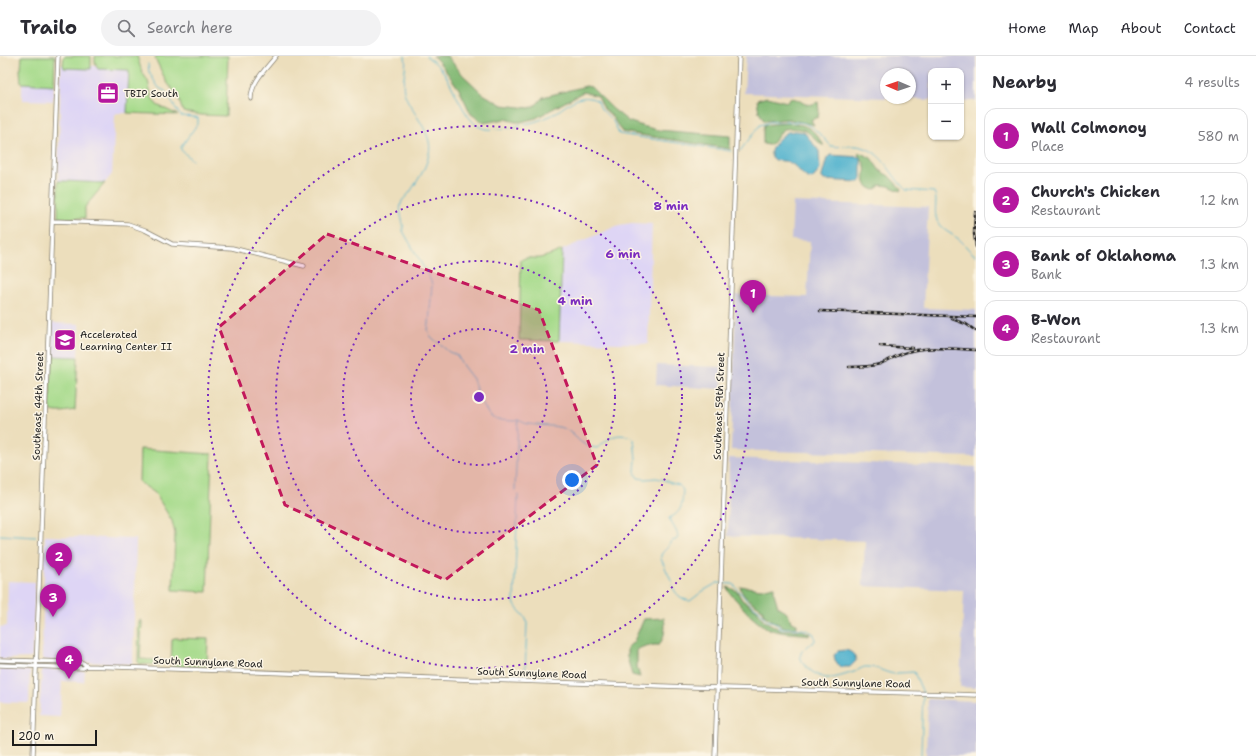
<!DOCTYPE html>
<meta charset="utf-8">
<style>
:root{--surface:#fff;--page:#f2f2f3;--text:#2b2b33;--muted:#7c7c81;--line:#e1e1e2;--accent:#b5179e}
body{margin:0;font-family:"Shantell Sans",sans-serif;background:var(--page);color:var(--text)}
.controls{position:absolute;right:12px;top:12px;display:grid;overflow:hidden;border-radius:8px;box-shadow:0 1px 3px #0004}
.controls button{width:36px;height:36px;display:grid;place-items:center;padding:0;border:0;border-bottom:1px solid var(--line);background:var(--surface);color:var(--text);font:20px sans-serif}
.compass{position:absolute;left:880px;top:12px;width:36px;height:36px;border-radius:50%;background:var(--surface);box-shadow:0 1px 3px #0004;rotate:272deg}
.scale{position:absolute;left:12px;bottom:10px;width:85px;box-sizing:border-box;padding-left:4px;border:2px solid #1c1c1c;border-top:0;font-size:11px;line-height:14px;white-space:nowrap;color:#1c1c1c;-webkit-text-stroke:3px #fcf5e5;paint-order:stroke}
.you{position:absolute;left:572px;top:424px;width:14px;height:14px;margin:-10px;border:3px solid #fff;border-radius:50%;background:#1a73e8;box-shadow:0 0 0 6px #1a73e833}
.badge{display:grid;place-items:center;width:26px;height:26px;border-radius:50%;background:var(--accent);color:#fff;font-size:13px;font-weight:700}
.pin{position:absolute;translate:-50% -33px;filter:drop-shadow(0 1px 2px #0008)}
.pin::after{content:'';position:absolute;top:21px;width:14px;height:12px;background:inherit;clip-path:polygon(0 0,100% 0,50% 100%)}
.list{margin:0;padding:0;list-style:none}
h2{display:flex;justify-content:space-between;align-items:center;height:52px;margin:0;padding:0 16px;font-size:17px}
h2 small{font-size:13px;font-weight:400;color:var(--muted)}
.list li{display:grid;grid-template-columns:26px 1fr auto;gap:12px;align-items:center;box-sizing:border-box;height:56px;margin:0 8px 8px;padding:0 8px;border:1px solid var(--line);border-radius:12px}
.list b{display:block;font-size:15px;white-space:nowrap}
.list p{margin:0;font-size:13px;white-space:nowrap;color:var(--muted)}
.list em{font-size:13px;font-style:normal;color:var(--muted)}
.icon{flex:none;width:22px;height:22px;fill:none;stroke:currentColor;stroke-width:2;stroke-linecap:round;stroke-linejoin:round}
.map{position:relative;flex:none;width:976px;height:700px;overflow:hidden}
header{display:flex;align-items:center;gap:24px;box-sizing:border-box;height:56px;padding:0 20px;background:var(--surface);border-bottom:1px solid var(--line)}
header strong{font-size:19px}
nav{display:flex;gap:22px;margin-inline-start:auto;font-size:14px}
.search{width:280px;height:36px;background:var(--page);display:flex;align-items:center;gap:10px;box-sizing:border-box;padding:0 14px;border-radius:22px;color:var(--muted);font-size:15px}
main{display:flex}
aside{flex:1;background:var(--surface)}
.map>svg:first-child{display:block}
.built{fill:#ded5f5}
.industrial{fill:#c3c1db}
.green{fill:#a5da8a;stroke:#607b53}
.forest{fill:#84ba76;stroke:#506b49}
.water{fill:#4eb1cd;stroke:#356674}
.lines{fill:none;stroke-linecap:round;stroke-linejoin:round}
.stream{stroke:#4eb1cd;stroke-width:1}
.secondary-casing{stroke:#847d6c;stroke-width:5}
.secondary{stroke:#fff;stroke-width:3.5}
.rail-casing{stroke:#1c1c1c;stroke-width:2.5}
.rail{stroke:#fcf5e5;stroke-width:1;stroke-dasharray:3;stroke-linecap:butt}
.marked{fill:#c2185b;fill-opacity:0.2;stroke:#c2185b;stroke-width:3;stroke-dasharray:8 5;stroke-linejoin:round}
.ring{fill:none;stroke:#7b2cbf;stroke-width:2;stroke-dasharray:2 4}
.labels{text-anchor:middle;dominant-baseline:central;stroke-width:3;stroke-linejoin:round;paint-order:stroke}
.poi-label{font-size:10px;fill:#1c1c1c;stroke:#fcf5e5;text-anchor:start}
.street-label{font-size:10px;fill:#1c1c1c;stroke:#fcf5e5}
.centre{fill:#7b2cbf;stroke:#fcf5e5;stroke-width:2}
.ring-label{font-size:12px;text-anchor:middle;font-weight:bold;fill:#7b2cbf;stroke:#fcf5e5;stroke-width:3;stroke-linejoin:round;paint-order:stroke}
</style>
<header>
<strong>Trailo</strong>
<div class="search"><svg class="icon" aria-label="search" viewBox="0 0 24 24"><circle cx="10" cy="10" r="6"/><path d="M15 15l6 6"/></svg>Search here</div>
<nav><a>Home</a><a>Map</a><a>About</a><a>Contact</a></nav>
</header>
<main>
<div class="map">
<svg width="976" height="700" viewBox="0 0 976 700">
<rect width="100%" height="100%" fill="#fcf5e5"/>
<filter id="ink" filterUnits="userSpaceOnUse"><feTurbulence type="fractalNoise" baseFrequency=".025" numOctaves="2"/><feDisplacementMap in="SourceGraphic" scale="8" xChannelSelector="R" yChannelSelector="G"/><feConvolveMatrix kernelMatrix="1 2 1 2 8 2 1 2 1" color-interpolation-filters="sRGB"/></filter>
<filter id="wash" filterUnits="userSpaceOnUse"><feTurbulence type="fractalNoise" baseFrequency=".012" numOctaves="4" result="noise"/><feDisplacementMap in="SourceGraphic" scale="16" xChannelSelector="R" yChannelSelector="G"/><feGaussianBlur stdDeviation="0.9" result="paint"/><feColorMatrix in="noise" values="0 0 0 0 0 0 0 0 0 0 0 0 0 0 0 0 0 1.4 0 .05"/><feComposite in="paint" operator="in"/></filter>
<g filter="url(#wash)">
<rect width="100%" height="100%" fill="#ecdebc"/>
<path class="built" d="M61,9L129,11L127,57H117L115,59L112,118L105,127L58,125Z
M22,27L54,29L53,45L22,44Z
M632,167L652,168L648,288L559,285L562,194L619,169Z
M52,267L79,268L78,301L51,300Z
M45,480L136,483L133,605L132,607L130,608L45,604L42,601Z
M8,525L35,526L32,601L30,602L0,603V571L7,570Z
M0,613L30,615L29,647L0,646Z
M42,613L85,615L84,626L62,625L60,661L39,660Z"/>
<path class="industrial" d="M746,0H976V45H961V15H931V44L888,42H910V18H886V42L744,37Z
M793,146L928,151L923,252L976,254V401L731,394L736,239L807,241L810,185L791,184Z
M657,309L723,311L722,333L656,329Z
M729,402L976,411V632L960,631L964,534L863,530L865,485L728,480Z
M928,643L976,645V700H926Z"/>
<path class="green" d="M22,0H55L54,29L21,27L20,13H21Z
M64,0H91V13L64,12L63,9Z
M95,0H137L142,16L148,25L152,42L157,49L178,59L127,57L129,14L98,13L95,6Z
M156,0H228L226,60L202,59L183,56L178,41L166,25L155,2Z
M58,125H64L105,127L85,151V162H58Z
M562,194L559,285L519,284L521,204C527,200 534,203 540,202C548,200 556,197 562,194Z
M51,300L78,301L75,354C67,355 57,358 50,354Z
M140,393L212,398L207,536L173,534L175,477L172,465L155,437L139,426Z
M140,564L142,565L140,603L154,604V606L155,604H161L162,609L140,608L138,606L139,566H140Z
M174,582L208,583L207,610H171L172,584Z"/>
<path class="forest" d="M433,0H447L463,19L483,38L502,49L530,52L537,48L543,41L586,30L591,31L613,53L628,65L642,70L658,74L730,80V93L622,76L611,59L604,53L598,40L583,36L536,62L521,66H515L505,63L484,67L471,58L459,33L440,7Z
M767,41C774,42 780,45 788,46L791,42C803,43 803,53 818,46L819,55L818,61L811,64L814,69L788,63L779,64L764,65L759,56L757,44Z
M785,67C806,68 812,71 823,88V90C806,75 808,71 783,73C778,79 776,85 769,89L763,88V75L764,69Z
M860,97L863,98L871,102L880,115L889,120L901,133L900,135L889,130L880,129L877,133L874,134C859,128 867,121 865,110C864,106 860,102 858,98Z
M740,530L761,533L774,530V537L778,551C786,555 789,558 791,566L797,568V571C793,571 788,572 784,571C782,570 766,561 765,560C763,557 764,554 761,552C752,546 742,542 740,530Z
M727,531L737,535L742,544L757,554L764,565L776,571L779,574H800L809,577L810,579C798,577 784,578 772,574C758,569 747,557 738,546C734,541 729,538 727,531Z
M664,562C666,571 665,581 659,589C651,589 644,589 637,594V611L640,621L632,619L627,601V592L634,585L644,563Z"/>
<path class="water" d="M795,75L804,76L819,95L820,114L812,123C802,122 799,111 790,107C785,103 777,107 773,102C765,95 781,79 788,76C790,76 793,75 795,75Z
M830,99L860,101L861,104V124L859,126L824,124L822,122V120L827,102Z
M846,594C852,596 856,599 856,605L850,611H840L835,604L834,599L838,595Z"/>
<g class="lines">
<path class="stream" d="M405,0C408,12 400,26 405,39C412,57 434,78 429,98C425,115 419,122 410,136C408,139 404,142 402,145C397,156 405,167 403,175L429,221L432,228L429,268L428,273L430,280L449,296L457,299L463,310L473,323L479,342L489,359L493,362L498,364L514,365L518,364C521,365 525,368 529,368C540,370 553,369 563,372C577,378 579,391 597,392C611,382 613,376 632,381L634,383L636,403L635,416L636,419L638,422L645,423L656,422L662,423L671,427L679,429L683,434C682,448 683,456 669,462C672,469 677,474 678,481L676,484L671,485L668,491L663,496L661,499V503L670,522V523L673,527L672,529C675,538 681,543 690,545L703,535L717,527L733,528L748,546L760,555L766,564L774,566L779,570V572C789,572 806,571 814,578L815,585C810,589 803,592 801,597C797,608 819,622 827,622C834,623 847,618 854,616C859,614 863,610 868,611C878,611 885,617 895,618L897,617L914,616L923,637L921,700
M426,0C434,6 441,11 446,20C455,34 465,64 480,71C491,76 505,72 516,71L518,69C530,68 540,64 550,60C566,52 578,34 598,45L601,53L613,65L619,78L731,95
M148,8L149,16L155,26L159,32L165,35L180,59L181,60L195,61L198,62V67L181,91V94L192,104
M740,95L760,69L770,66H779L786,65L804,67L812,71L823,81L831,90C841,92 852,88 862,91C884,97 891,120 906,134L934,136C938,143 934,152 936,161C938,173 951,177 960,184C966,189 969,196 976,200
M515,434L518,364
M518,439L514,546C517,556 524,556 527,566L525,618
M0,479L36,481"/>
</g>
</g>
<g filter="url(#ink)">
<g class="lines">
<g class="secondary-casing">
<path id="secondary" d="M251,43C251,26 266,13 276,0
M53,165L128,168L145,174L172,188L232,192L304,210
M0,604L70,606L83,607L87,610L116,611L691,631L947,638L976,639
M0,609L83,612L87,610
M33,700L58,0
M715,700L739,0"/>
</g>
<use href="#secondary" class="secondary"/>
<g class="rail-casing">
<path id="rail" d="M975,156L974,178L976,191
M820,255L976,261
M952,263L966,268L976,275
M880,290L912,292
M849,311C859,311 870,311 880,308C890,304 900,297 911,295C932,290 955,293 976,294"/>
</g>
<use href="#rail" class="rail"/>
</g>
</g>
<path class="marked" d="M327,178L539,254L597,409L445,524L285,449L219,271Z"/>
<g class="ring">
<circle cx="479" cy="341" r="68"/>
<circle cx="479" cy="341" r="136"/>
<circle cx="479" cy="341" r="203"/>
<circle cx="479" cy="341" r="271"/>
</g>
<defs>
<g id="office-square" transform="scale(1.15)"><rect x="-9" y="-9" width="18" height="18" rx="4" fill="#b5179e" stroke="#fcf5e5"/><path d="M-6-3h4V-5.5h4V-3h4V5H-6ZM-1-4.5V-3h2v-1.5ZM-6 0V1H6V0Z" fill="#fff"/></g>
<g id="school-square" transform="scale(1.15)"><rect x="-9" y="-9" width="18" height="18" rx="4" fill="#b5179e" stroke="#fcf5e5"/><path d="M0-5L7-2L0 1L-7-2ZM-4 1L0 2.5L4 1V4Q0 6-4 4Z" fill="#fff"/></g>
</defs>
<g fill-rule="evenodd">
<use href="#office-square" x="108" y="37"/>
<use href="#school-square" x="65" y="284"/>
</g>
<g class="labels">
<g class="poi-label">
<text x="124" y="37">TBIP South</text>
<text x="80" y="278">Accelerated<tspan x="80" dy="12">Learning Center II</tspan></text>
</g>
<g class="street-label">
<text transform="translate(38 350) rotate(-88)">Southeast 44th Street</text>
<text transform="translate(719 350) rotate(-88)">Southeast 59th Street</text>
<text transform="translate(208 606) rotate(2)">South Sunnylane Road</text>
<text transform="translate(532 617) rotate(2)">South Sunnylane Road</text>
<text transform="translate(856 627) rotate(1)">South Sunnylane Road</text>
</g>
</g>
<circle cx="479" cy="341" r="6" class="centre"/>
<g class="ring-label">
<text x="671" y="154">8 min</text>
<text x="623" y="202">6 min</text>
<text x="575" y="249">4 min</text>
<text x="527" y="297">2 min</text>
</g>
</svg>
<div class="controls">
<button>+</button>
<button>−</button>
</div>
<svg class="compass" viewBox="-18 -18 36 36"><path d="M0-13l5 13h-10z" fill="#e53935"/><path d="M0 13l5-13h-10z" fill="#7c7c81"/></svg>
<div class="scale">200 m</div>
<div class="you"></div>
<div class="pin badge" style="left:753px;top:257px">1</div>
<div class="pin badge" style="left:59px;top:520px">2</div>
<div class="pin badge" style="left:53px;top:561px">3</div>
<div class="pin badge" style="left:69px;top:623px">4</div>
</div>
<aside>
<h2>Nearby<small>4 results</small></h2>
<ul class="list">
<li><span class="badge">1</span><div><b>Wall Colmonoy</b><p>Place</p></div><em>580 m</em></li>
<li><span class="badge">2</span><div><b>Church's Chicken</b><p>Restaurant</p></div><em>1.2 km</em></li>
<li><span class="badge">3</span><div><b>Bank of Oklahoma</b><p>Bank</p></div><em>1.3 km</em></li>
<li><span class="badge">4</span><div><b>B-Won</b><p>Restaurant</p></div><em>1.3 km</em></li>
</ul>
</aside>
</main>
